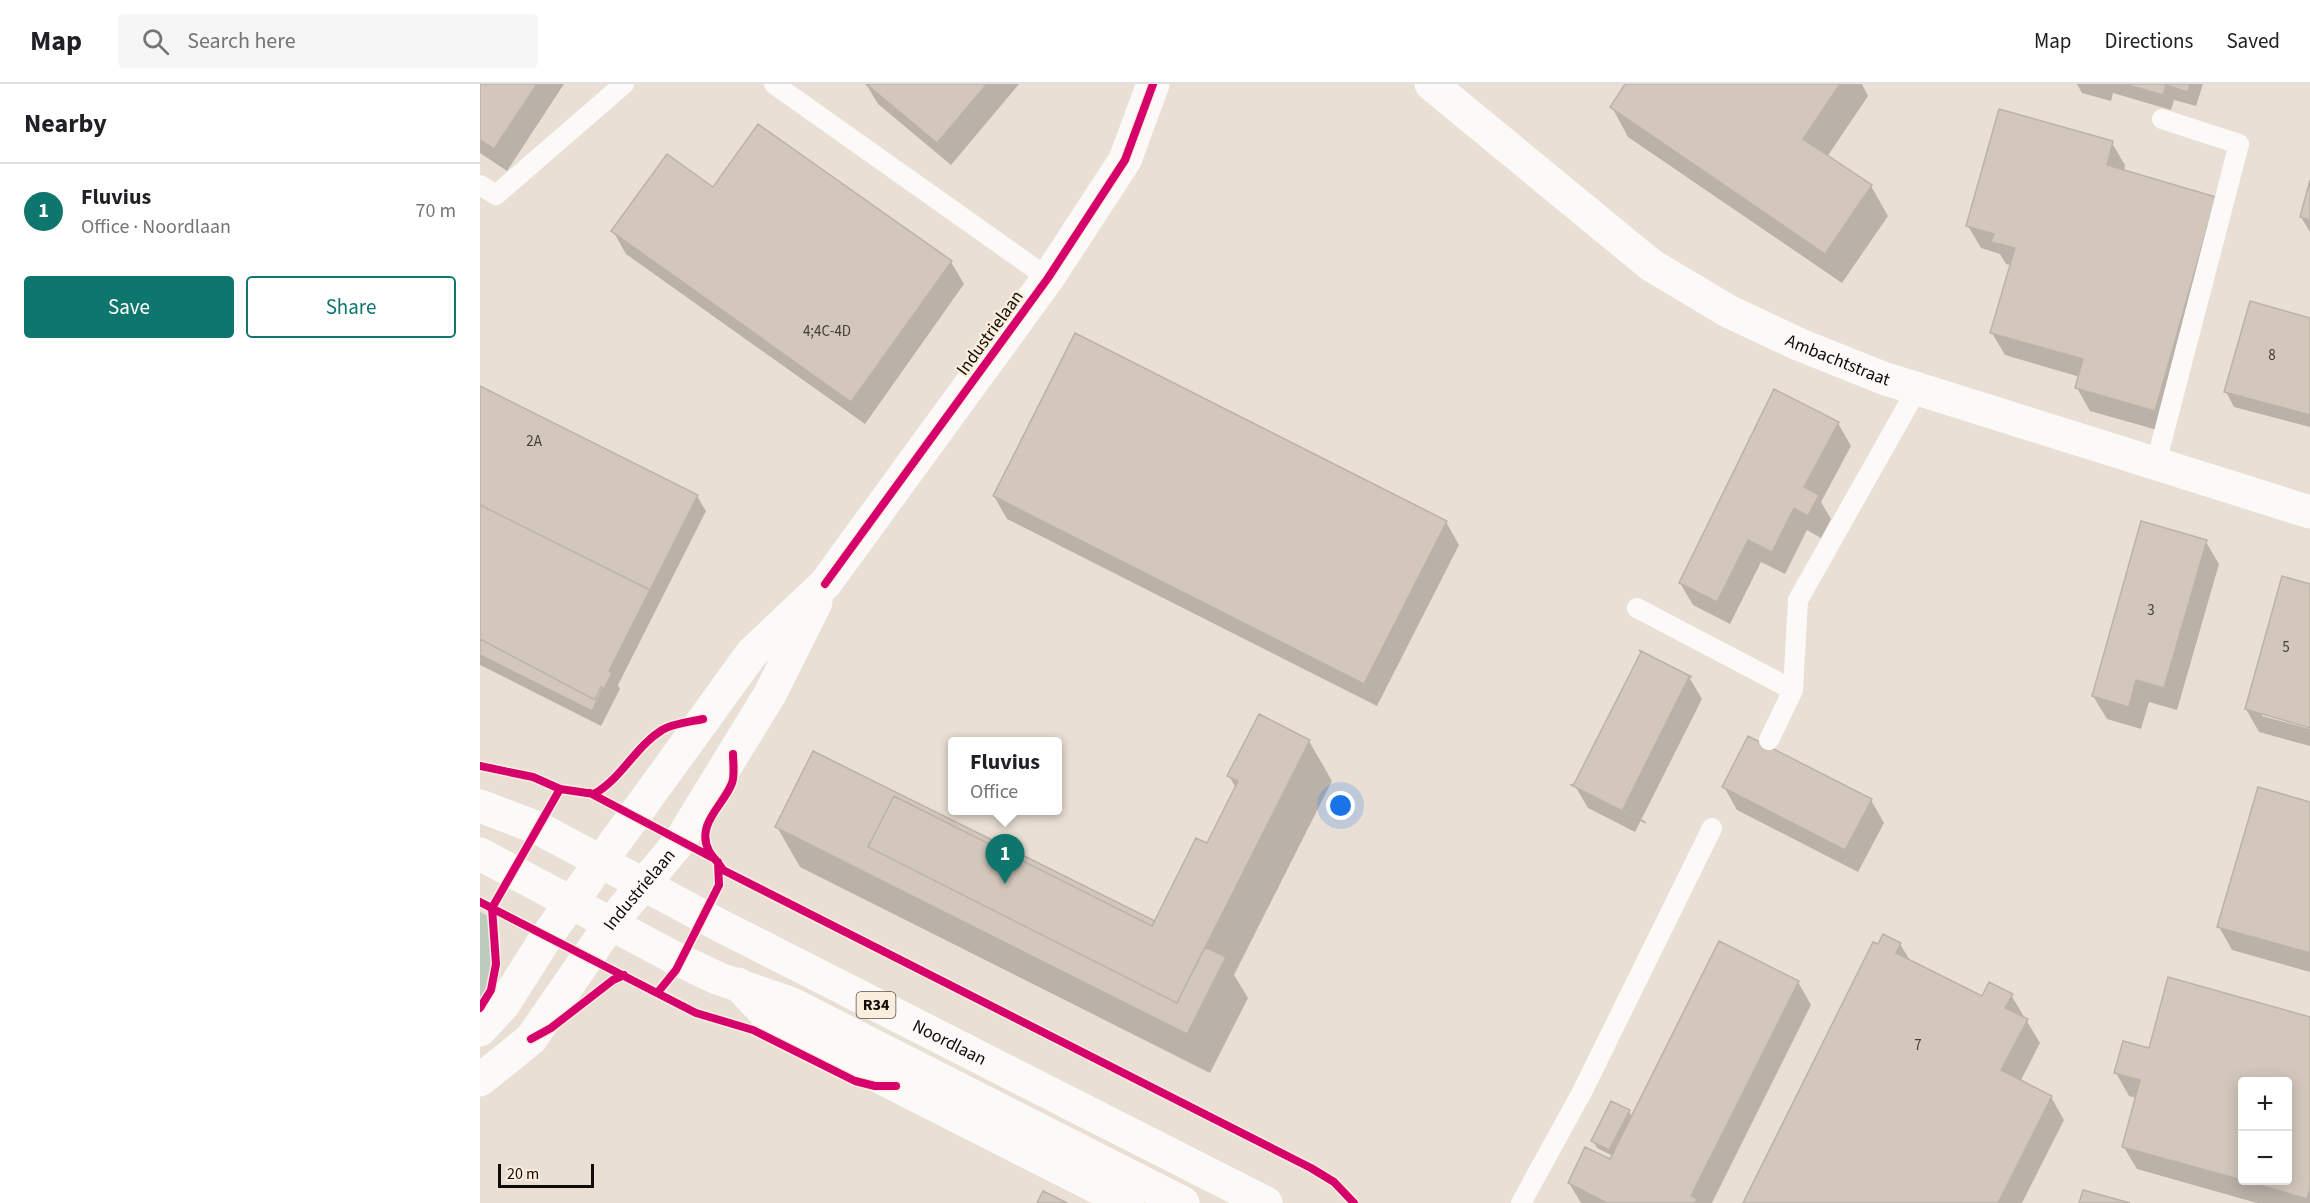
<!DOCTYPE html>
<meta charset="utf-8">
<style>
:root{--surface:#fff;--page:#f6f6f6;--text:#202124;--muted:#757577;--line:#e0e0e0;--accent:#0f766e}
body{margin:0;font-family:"Source Sans 3",sans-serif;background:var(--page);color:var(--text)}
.controls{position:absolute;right:18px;bottom:18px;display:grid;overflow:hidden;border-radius:6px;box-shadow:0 3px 15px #0003}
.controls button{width:54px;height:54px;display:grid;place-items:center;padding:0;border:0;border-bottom:2px solid var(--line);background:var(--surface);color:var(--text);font:30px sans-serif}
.scale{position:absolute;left:18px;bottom:15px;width:96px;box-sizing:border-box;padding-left:6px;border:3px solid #110b05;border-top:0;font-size:16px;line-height:21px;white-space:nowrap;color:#110b05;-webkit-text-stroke:4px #fceedd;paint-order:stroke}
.you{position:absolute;left:861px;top:722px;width:21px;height:21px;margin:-15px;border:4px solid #fff;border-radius:50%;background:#1a73e8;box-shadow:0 0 0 9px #1a73e833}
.badge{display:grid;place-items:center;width:39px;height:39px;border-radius:50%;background:var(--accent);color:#fff;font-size:20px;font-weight:700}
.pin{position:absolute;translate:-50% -50px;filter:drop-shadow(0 2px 3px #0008)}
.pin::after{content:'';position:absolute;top:32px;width:21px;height:18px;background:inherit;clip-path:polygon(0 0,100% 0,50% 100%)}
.popup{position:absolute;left:468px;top:653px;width:114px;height:78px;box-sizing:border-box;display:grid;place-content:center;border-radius:6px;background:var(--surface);filter:drop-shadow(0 2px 4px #0005);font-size:20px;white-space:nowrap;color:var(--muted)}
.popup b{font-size:22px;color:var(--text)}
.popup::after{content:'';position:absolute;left:50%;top:100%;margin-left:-12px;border:12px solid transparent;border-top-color:var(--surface)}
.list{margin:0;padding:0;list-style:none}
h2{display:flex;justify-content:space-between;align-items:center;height:78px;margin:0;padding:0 24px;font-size:26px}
h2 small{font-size:20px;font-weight:400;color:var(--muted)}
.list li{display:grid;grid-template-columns:39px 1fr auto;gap:18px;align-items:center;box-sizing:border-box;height:96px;padding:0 24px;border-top:2px solid var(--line)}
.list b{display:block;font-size:22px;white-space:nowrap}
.list p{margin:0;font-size:20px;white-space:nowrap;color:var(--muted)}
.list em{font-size:20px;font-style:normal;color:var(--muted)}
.actions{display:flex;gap:12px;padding:18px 24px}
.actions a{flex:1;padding:14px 0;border:2px solid var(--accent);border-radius:6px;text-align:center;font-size:21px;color:var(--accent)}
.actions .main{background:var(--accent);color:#fff}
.icon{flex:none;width:33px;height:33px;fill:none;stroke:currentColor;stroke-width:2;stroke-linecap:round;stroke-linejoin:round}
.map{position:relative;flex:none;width:1830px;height:1119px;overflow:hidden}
header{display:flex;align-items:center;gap:36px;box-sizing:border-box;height:84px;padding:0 30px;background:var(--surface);border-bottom:2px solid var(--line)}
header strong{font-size:28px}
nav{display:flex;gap:33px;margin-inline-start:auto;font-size:21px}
.search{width:420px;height:54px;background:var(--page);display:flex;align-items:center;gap:15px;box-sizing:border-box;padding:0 21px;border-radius:6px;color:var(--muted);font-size:22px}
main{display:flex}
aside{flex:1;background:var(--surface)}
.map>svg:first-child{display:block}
.green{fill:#bccbbc}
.shadow{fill:#0003;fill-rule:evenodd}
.building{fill:#d3c7bc;stroke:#bbb2aa;stroke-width:1.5}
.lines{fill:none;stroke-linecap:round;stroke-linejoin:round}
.lane{stroke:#fcfaf9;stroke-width:20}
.street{stroke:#fcfaf9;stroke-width:33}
.primary{stroke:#fcfaf9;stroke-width:33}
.cycleway-casing{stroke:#fceedd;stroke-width:11}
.cycleway{stroke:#d6006c;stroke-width:8}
.labels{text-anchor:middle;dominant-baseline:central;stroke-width:4.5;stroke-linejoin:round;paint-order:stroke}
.number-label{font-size:15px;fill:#443d36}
.shield{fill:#fceedd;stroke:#584f46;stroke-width:1.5}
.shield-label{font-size:16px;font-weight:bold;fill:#110b05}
.street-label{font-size:18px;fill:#110b05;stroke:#fceedd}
</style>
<header>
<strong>Map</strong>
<div class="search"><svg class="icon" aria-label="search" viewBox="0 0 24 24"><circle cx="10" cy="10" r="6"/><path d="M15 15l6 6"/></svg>Search here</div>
<nav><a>Map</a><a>Directions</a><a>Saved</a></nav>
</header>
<main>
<aside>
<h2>Nearby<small></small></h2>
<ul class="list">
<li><span class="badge">1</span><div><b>Fluvius</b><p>Office · Noordlaan</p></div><em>70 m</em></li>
</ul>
<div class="actions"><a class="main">Save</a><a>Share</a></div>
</aside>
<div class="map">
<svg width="1830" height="1119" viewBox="0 0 1830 1119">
<rect width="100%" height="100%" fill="#e9dfd4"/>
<path class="green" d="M0,828L8,832C12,859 17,891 0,915Z"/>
<path class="shadow" d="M0,0H84L27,87L0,69Z
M386,0H539L471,81L398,20Z
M1147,0H1382L1388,12L1347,73L1391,102L1408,132L1362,199L1148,53L1132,23Z
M1597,0H1723L1716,22L1694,16L1691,26L1633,9L1631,17L1602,9Z
M1632,59L1645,81L1644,88L1735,114L1688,349L1610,327L1597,304L1600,293L1525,271L1512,249L1531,181L1526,180L1520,170L1501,164L1488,142Z
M1830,102V148L1821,133Z
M234,105L471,178L484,200L385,340L146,170L133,147Z
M1830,236V343L1754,323L1746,308Z
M0,304L217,412L226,427L138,601L140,605L121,642L0,581Z
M1358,339L1371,362L1341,418L1351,435L1341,454L1327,446L1305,490L1281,478L1250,540L1213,521L1200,499Z
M514,412L966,438L979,461L897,622L527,435Z
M1726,458L1739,480L1697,626L1669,618L1661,645L1627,635L1613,612Z
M1830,502V642L1782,629V632L1830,645V662L1779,648L1766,625Z
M1209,593L1222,615L1155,748L1108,724L1095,702Z
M829,657L852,697L754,891L768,914L730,989L320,783L297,743L675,839L727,761L756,704L749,692Z
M1244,703L1391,716L1404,739L1378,788L1257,726Z
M1830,720V888L1752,866L1739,843Z
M1420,860L1431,878L1502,914L1531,911L1560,959L1540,998L1571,1013L1584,1036L1542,1119H1265L1399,862Z
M1318,898L1331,921L1232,1119H1101L1089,1099L1130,1077L1133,1072L1117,1064L1113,1057L1149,1027L1152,1033Z
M1830,934V1119H1777L1657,1085L1643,1062L1656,1014L1649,1012L1636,989L1670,966ZM1762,998H1808V1096H1762Z"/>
<path class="building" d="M0,0H57L14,65L0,56Z
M386,0H507L457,59Z
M1145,0H1360L1323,55L1392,101L1345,170L1130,23Z
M1644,0H1710L1708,8L1686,1L1683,11Z
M1519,25L1633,57L1627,81L1736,113L1675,327L1595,304L1603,275L1510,249L1535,164L1511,158L1514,150L1486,142Z
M278,40L472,177L371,318L131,147L187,70L233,103Z
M1830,96V136L1820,133Z
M1770,217L1830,234V331L1744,308Z
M595,249L967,437L884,600L513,412Z
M0,302L218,411L170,506L0,421Z
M1294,305L1359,338L1324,403L1339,411L1328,432L1314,424L1292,468L1268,456L1237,518L1199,499Z
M0,421L170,506L129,587L132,589L124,605L121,603L115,616L0,555Z
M1661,437L1727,456L1684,604L1656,596L1649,623L1612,612Z
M1802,492L1830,500V644L1765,625Z
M0,555L115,616L121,603L123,604L112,627L0,571Z
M1159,566L1212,593H1209L1143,725L1166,739L1091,701L1094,700L1161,568Z
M779,630L830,656L697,919L388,763L414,712L672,842L716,754L727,759L758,697L747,692Z
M1268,652L1392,715L1365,766L1242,703Z
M333,667L675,837L672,842L414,712L388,763L697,919L725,863L746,873L707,950L295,743Z
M1778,703L1830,718V869L1737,843Z
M1403,850L1421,859L1416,869L1502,912L1509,898L1533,910L1525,924L1548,935L1521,986L1572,1012L1518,1119H1263L1393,858L1398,860Z
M1239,857L1319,897L1211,1112L1217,1115L1215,1119H1127L1088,1099L1105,1063L1130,1075Z
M1688,893L1830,933V1104L1827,1115L1763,1096H1808V998H1762V1096L1642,1063L1660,996L1634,989L1643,957L1669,964Z
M1131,1017L1150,1026L1129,1066L1111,1057Z
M1603,1106L1650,1119H1599Z
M563,1107L587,1119H557Z"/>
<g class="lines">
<path class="lane" d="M294,0L568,194
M0,101L16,111L144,0
M1676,379L1759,60L1682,35
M1157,524L1313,606
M1289,656L1313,606L1318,516L1437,305
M1041,1119L1102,1008L1232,744"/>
<g class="street">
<path id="s1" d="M951,0L1171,181L1248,227L1318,260L1403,294L1830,428"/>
<path d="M258,900L286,930L319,952L648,1119"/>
<path d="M0,946L24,920L67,852L272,569L345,500L568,194L645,76L673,0"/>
<path id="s2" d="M0,996L51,955L131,839L200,757L290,610L336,518"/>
</g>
<g class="primary">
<path id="s3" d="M0,722L58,744L243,843L786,1119"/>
<path d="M0,770L193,873L237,894L310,919L703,1119"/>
</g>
<g class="cycleway-casing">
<path id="cycleway" d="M345,500L568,194L645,76L673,0
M253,670C253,679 255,691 252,699C244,721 215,740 229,767C233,774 239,779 243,786L831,1084L854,1098L874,1119
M0,682L53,693L80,705L114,710C142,694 155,663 182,646C194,639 210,638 223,635
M110,709L235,775
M0,818L216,929L273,946L375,997L395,1002H416
M178,908L196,886L239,801L238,778
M0,924L11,906L16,880L12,824L80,705
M51,955L71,944L133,896L144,891"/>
</g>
<use href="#cycleway" class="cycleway"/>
</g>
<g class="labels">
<g class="number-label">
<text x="347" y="247">4;4C-4D</text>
<text x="1792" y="271">8</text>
<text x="54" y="357">2A</text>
<text x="1671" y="526">3</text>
<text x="1806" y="563">5</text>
<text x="1438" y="961">7</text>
</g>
<rect class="shield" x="376.5" y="908" width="39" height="26" rx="4.5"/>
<g class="shield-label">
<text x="396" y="921">R34</text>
</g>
<g class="street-label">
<text transform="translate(510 249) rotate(-54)">Industrielaan</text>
<text stroke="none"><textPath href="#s1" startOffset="495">Ambachtstraat</textPath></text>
<text stroke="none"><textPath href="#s2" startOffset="250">Industrielaan</textPath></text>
<text stroke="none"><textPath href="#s3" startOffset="526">Noordlaan</textPath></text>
</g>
</g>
</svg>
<div class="controls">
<button>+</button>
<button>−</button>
</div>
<div class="scale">20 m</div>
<div class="you"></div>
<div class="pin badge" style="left:525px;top:800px">1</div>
<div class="popup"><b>Fluvius</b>Office</div>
</div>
</main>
